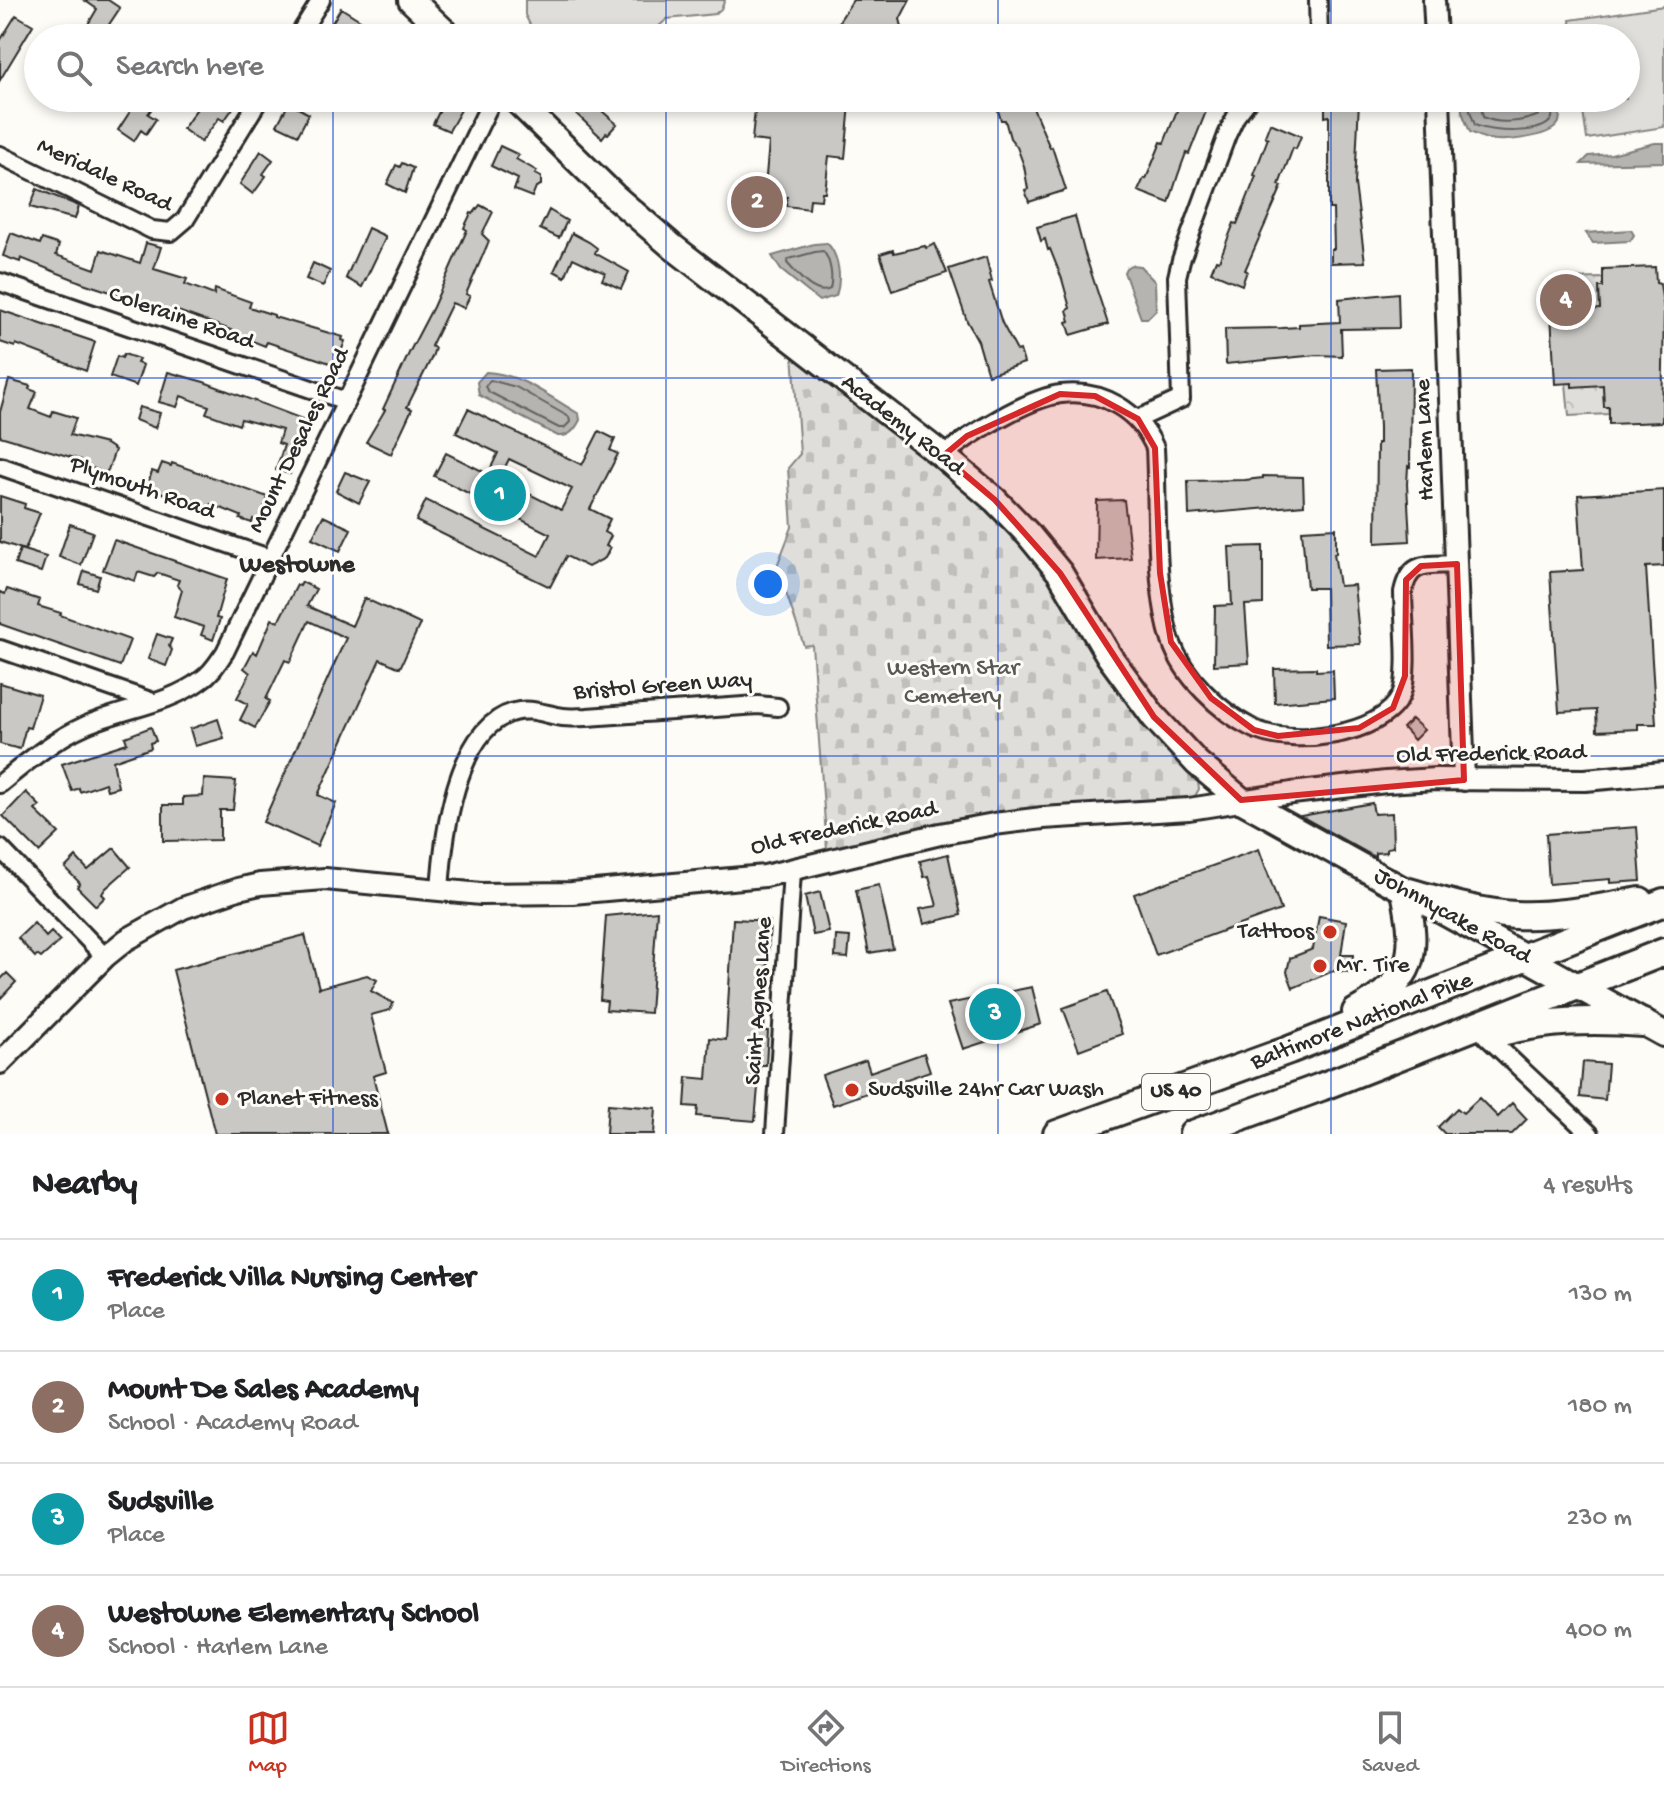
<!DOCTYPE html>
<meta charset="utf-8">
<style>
:root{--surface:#fff;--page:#f6f6f6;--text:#202124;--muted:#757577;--line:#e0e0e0;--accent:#c8321e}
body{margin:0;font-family:"Gochi Hand",sans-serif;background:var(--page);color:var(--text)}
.you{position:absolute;left:768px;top:584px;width:28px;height:28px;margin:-20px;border:6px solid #fff;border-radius:50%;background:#1a73e8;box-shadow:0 0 0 12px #1a73e833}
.badge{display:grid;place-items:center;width:52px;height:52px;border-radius:50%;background:var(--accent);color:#fff;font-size:26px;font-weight:700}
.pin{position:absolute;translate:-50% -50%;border:4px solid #fff;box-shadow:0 2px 8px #0006}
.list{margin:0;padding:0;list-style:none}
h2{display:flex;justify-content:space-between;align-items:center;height:104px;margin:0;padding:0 32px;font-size:34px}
h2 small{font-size:26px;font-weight:400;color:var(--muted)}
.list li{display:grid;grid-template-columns:52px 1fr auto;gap:24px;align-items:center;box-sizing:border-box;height:112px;padding:0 32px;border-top:2px solid var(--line)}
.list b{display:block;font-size:30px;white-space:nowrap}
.list p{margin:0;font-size:26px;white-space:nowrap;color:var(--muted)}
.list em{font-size:26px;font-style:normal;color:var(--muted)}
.icon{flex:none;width:44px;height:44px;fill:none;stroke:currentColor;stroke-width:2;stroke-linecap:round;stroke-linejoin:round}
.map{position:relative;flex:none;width:1664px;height:1134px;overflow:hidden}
.search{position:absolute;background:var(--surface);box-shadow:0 4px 12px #0003;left:24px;right:24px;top:24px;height:88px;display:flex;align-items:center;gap:20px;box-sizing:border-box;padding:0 28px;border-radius:44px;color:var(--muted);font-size:30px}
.sheet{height:552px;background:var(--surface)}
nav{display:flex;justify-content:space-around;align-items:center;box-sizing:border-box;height:112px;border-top:2px solid var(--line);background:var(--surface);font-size:22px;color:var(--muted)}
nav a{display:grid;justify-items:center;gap:4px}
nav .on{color:var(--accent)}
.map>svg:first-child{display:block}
.cemetery{fill:url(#cemetery-stones);stroke:#858482;stroke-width:2}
.park{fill:url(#park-crowns);stroke:#858482;stroke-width:2}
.garden{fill:#dfdeda;stroke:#858482;stroke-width:2}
.water{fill:#b5b4b1;stroke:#7e7d7b;stroke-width:2}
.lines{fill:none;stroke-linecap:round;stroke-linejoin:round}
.shore{stroke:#626261;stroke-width:2}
.building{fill:#c9c8c4;stroke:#2b2b2b;stroke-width:2;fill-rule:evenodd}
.minor-casing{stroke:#2b2b2b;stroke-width:22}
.tertiary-casing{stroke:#2b2b2b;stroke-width:26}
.secondary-casing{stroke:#2b2b2b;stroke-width:30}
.primary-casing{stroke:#2b2b2b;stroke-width:32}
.minor{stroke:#fdfcf7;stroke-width:16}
.tertiary{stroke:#fdfcf7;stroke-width:20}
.secondary{stroke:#fdfcf7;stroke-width:24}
.primary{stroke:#fdfcf7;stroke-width:26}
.marked{fill:#d62828;fill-opacity:0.2;stroke:#d62828;stroke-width:6;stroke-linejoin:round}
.grid{fill:none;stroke:#1d4ed8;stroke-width:2;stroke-opacity:0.55}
.poi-dot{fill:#c8321e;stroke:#fdfcf7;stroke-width:3}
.labels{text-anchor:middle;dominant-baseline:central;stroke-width:6;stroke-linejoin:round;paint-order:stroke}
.shield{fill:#fdfcf7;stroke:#6a6a68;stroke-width:2}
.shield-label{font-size:22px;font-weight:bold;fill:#2b2b2b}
.street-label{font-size:24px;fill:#2b2b2b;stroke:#fdfcf7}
.park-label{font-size:24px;fill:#585857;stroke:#fdfcf7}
.poi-label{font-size:24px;fill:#2b2b2b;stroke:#fdfcf7;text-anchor:start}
.neighbourhood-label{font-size:26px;font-weight:bold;fill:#2b2b2b;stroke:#fdfcf7}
</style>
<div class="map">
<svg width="1664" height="1134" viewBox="0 0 1664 1134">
<defs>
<pattern id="cemetery-stones" width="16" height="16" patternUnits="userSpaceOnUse" patternTransform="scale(2)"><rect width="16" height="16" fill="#dfdeda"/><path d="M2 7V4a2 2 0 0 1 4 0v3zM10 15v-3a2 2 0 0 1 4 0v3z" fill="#c0bfbb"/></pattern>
<pattern id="park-crowns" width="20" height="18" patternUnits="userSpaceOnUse" patternTransform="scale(2)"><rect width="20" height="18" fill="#dfdeda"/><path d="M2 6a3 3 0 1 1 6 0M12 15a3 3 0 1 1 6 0" fill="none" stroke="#c0bfbb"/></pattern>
</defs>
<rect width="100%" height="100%" fill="#fdfcf7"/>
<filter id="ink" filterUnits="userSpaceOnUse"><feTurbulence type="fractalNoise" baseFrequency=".0125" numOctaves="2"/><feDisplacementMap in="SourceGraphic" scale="16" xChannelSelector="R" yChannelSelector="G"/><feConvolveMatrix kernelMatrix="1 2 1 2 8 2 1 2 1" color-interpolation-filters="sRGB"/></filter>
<g filter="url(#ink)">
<path class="cemetery" d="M793,353L987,509L1020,541L1046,573L1072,612L1112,681L1136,714L1198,782L1199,789L1195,796L1189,799L891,838L827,850L812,645L804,646L777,566L792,527L788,468L800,454Z"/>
<path class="park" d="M1603,278L1604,287H1599L1600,306L1605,319L1570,310L1569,314H1564L1561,279Z
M1607,374L1603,387L1604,406L1608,407L1609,414L1569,416L1566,383H1572V387Z"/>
<path class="garden" d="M525,0H725L721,9L715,14L667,19L646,38H537L525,15Z
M1664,6V127L1587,139L1581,98H1626V38H1572L1570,20Z"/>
<path class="water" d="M1461,98H1559C1559,105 1562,118 1558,124C1549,138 1503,142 1488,139C1482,138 1476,134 1470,132L1462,112Z
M1655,143H1664V162L1581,164L1589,156L1611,154Z
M1631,230L1634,235L1630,241L1593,243L1586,233Z
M827,243C839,255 842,279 836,296L819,301L781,270L772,256L814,244Z
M1131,265L1140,266L1155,282L1156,310L1148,318H1141L1124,272L1126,268Z
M486,372C520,373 551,398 579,414L580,420C575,430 569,437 558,436L479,395L477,382Z"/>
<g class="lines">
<path class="shore" d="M1469,98L1470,111L1475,125C1489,132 1544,136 1552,118C1553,114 1551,103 1551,98
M1479,98L1483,117C1499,125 1523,122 1539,115L1541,98
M815,252L823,251C831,260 833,278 830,289C815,297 797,274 787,263L789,259Z
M490,380L516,387L569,417L570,422L564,428H559L489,392L485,387Z"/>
</g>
<path class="building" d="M84,0H108L120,8L100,38L84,31L97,9Z
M853,0H910L900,19L905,38H861L838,23Z
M341,8L389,38H335L338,33L329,28Z
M16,15L33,25L0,80V41Z
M139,98H159L148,114L156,119L146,134L141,130L134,141L118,130Z
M209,98H240L224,121L219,118L201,142L183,129L198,107L203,106Z
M425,98H456L465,103L449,131L433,124L441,108Z
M580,98H600L594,104L617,124L608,134L606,133L602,138L570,108Z
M756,98L850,104L845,158L829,156L825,192H822L821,200L810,199L809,209L786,206L787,197L774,196L775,188L765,187L769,142L752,140Z
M994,98H1029L1050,148L1052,147L1066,190L1029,202L1025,190L1028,189L1024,166L1017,147L1010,138L1005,120H1001Z
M1182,98H1208L1206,103L1209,104L1189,154L1186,153L1178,175L1169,203L1138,191L1144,178L1146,179L1161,142L1164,143Z
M1336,100L1359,101L1355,184L1365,262L1331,263V249H1334L1333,209H1329V116L1325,117V102H1336Z
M289,103L309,114L298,135L277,125Z
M1270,123L1301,136L1296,149L1293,148L1279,185L1282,186L1245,270L1247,271L1242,285L1211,272L1216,260L1219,261L1234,223L1237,224L1256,176L1254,175L1268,138L1265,136Z
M500,146L519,155L516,159L537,171L535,174L541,177V185L536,187L532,197L514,190L518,179L491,166Z
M261,151L273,160L263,174L266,176L253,194L240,184Z
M402,163L413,168L405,193L387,184L396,165L400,167Z
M37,189L79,206L75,219L30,207Z
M480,205L493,212L482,234L489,241L466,294L470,296L464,308L452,303L431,346L435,348L432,357L407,407L412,409L391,454L366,442L385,410L383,409L410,351L433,307L467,230L464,228L471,213L473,214Z
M549,210L567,221L559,238L540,229Z
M1075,216L1084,251L1108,324L1071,335L1067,322L1070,321L1067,310L1070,308L1062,279L1050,249L1048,250L1045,239L1041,241L1037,227Z
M368,228L385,236V239L362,287L346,278Z
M11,233L40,244L42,239L59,245L56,255L95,269L101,250L140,263L146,243L161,247L154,269L187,279L185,284L214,295L215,289L251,302L249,307L274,315V317L343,337L342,340L345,341L336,365L267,342L265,346L230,332L231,330L175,310L174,313L136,297L135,300L83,283L21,258L20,262L3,256Z
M572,233L589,242L597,248L595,253L629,272L621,289L602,280L605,273L573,258L565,277L554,271Z
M935,244L947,273L892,291L880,254L893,250L894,253L925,246L926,248Z
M986,257L992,281L989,282L1002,323L1017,351L1020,350L1024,363L988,375L978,341L967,321L949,269Z
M313,263L330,271L323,286L306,279Z
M1655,267L1656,283L1660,284L1664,310L1662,422L1609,424V407H1604L1603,385L1572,387V383L1555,384L1551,314H1569V310L1600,309L1599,287H1603V269Z
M1398,293L1399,328L1341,329L1342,356L1317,355L1226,364L1225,329L1282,328L1299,327V324L1340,322L1339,299Z
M0,310L95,342L86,371L16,344L15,347L0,342Z
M124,354L139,359L137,363L143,365L136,386L110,377L117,356L122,358Z
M1411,368L1410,467L1408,466L1407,484L1410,541L1376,543L1377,443H1379V427L1376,369Z
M168,372L204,382L305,420L290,474L276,470L284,445L278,443L282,430L241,419L239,425L206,413L209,406L181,396L177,407L159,402Z
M9,380L30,386L29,389L37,392L30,409L51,417L53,411L76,418L70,435L106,444L115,450L108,470L105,473L81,464V460L0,436V412Z
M139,407L160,413L155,428L135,420Z
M468,409L582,465L599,431L615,439L610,450L618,454L590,509L610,519L604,532L611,536L606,546L610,548L605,558L588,567L566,556L550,587L416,521L426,500L539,556L550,534L434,476L446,453L488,474L498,453L456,433ZM509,459L572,489L561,510L499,479Z
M162,463L171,466L172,463L268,497L260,521L253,519L252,523L240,519L241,516L211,504L209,508L174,491L172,496L147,488L152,471L158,473Z
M345,472L370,482L359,503L336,491Z
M1263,476L1303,477L1304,505L1189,515L1188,481L1245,480L1263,478Z
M1664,490V566L1646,567L1656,724H1638V729L1597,731L1596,710L1559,712L1550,572L1583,570L1578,495Z
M0,496L25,504L24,508L40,513L25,550L0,542Z
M1124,500L1131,558L1096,560L1097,501Z
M323,516L351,529L340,551L312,538Z
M70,524L93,532L81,565L59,557Z
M1336,528V553H1334L1339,586L1354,585L1360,644L1326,645L1325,588H1307L1302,530Z
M114,540L227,579L216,618L220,619L213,640L201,635L204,627L174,617L182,590L177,585L179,580L158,573L154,577L138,572L135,581L103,570Z
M1263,546V604L1245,605L1249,663L1214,665L1215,606L1232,605L1229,547Z
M20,549L46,557L41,572L15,564Z
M84,571L100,576L96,589L80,584Z
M302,582L316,589L307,606L352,626L364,598L420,624L400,668L380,659L318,795L336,803L317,846L263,822L346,638L309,621L290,662L285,660L266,699L270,701L255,728L240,720L248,704L237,698L250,673L244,668L253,651L257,654L272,619L278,622L297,585L300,586Z
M7,589L40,600L38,606L61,613L60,615L130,640L120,666L0,624V592L5,594Z
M157,634L172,639L169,646L172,650L166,666L148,659Z
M1316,668V671L1333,670L1334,698L1275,703L1274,669Z
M0,683L40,695L30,728L26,727L20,749L0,744Z
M218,719L224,738L195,746L190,729Z
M1412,719L1424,730L1414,740L1403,728Z
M151,727L156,741L150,743L151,748L113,761L118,787L107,790L105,783L80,792L79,788L72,791L62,764L127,743L125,737Z
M204,779L236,781L233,810H220V840L163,841V805H183V797L203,796Z
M26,792L40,806L35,810L59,833L39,852L3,816Z
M1372,803L1374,814L1392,813L1393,847L1387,848V852L1375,853V857L1301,816Z
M1637,827L1641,881L1610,883V879L1549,884L1546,834Z
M114,848L130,867L105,889L102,894L105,897L96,906L77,887L80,883L65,868L76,857L88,870Z
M1259,849L1281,910L1156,955L1134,894Z
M948,854L961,915L924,924L920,909L937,906L929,876L924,877L920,861Z
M879,885L893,949L869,953L856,890Z
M820,892L829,932L813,935L805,896Z
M657,911L650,1013L606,1010L607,1001L600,1000L606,916Z
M1319,916L1346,921L1341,955H1353L1352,972L1333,971L1293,988L1287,972L1290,958L1313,949Z
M733,919L770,921L764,1031H768L766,1065H760L755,1121L697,1116L698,1107L685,1106L687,1077L707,1079L710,1038L726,1040Z
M34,923L46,937L51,932L60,941L41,958L37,955L35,957L18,938Z
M305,935L319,988L367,975L377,980L371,991L393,1003L390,1010L371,1015L386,1072L373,1076L388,1134H215L173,970Z
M836,936L850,937L848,958L835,957Z
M7,973L16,982L0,999V980Z
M1032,987L1041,1024L963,1049L948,1004Z
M1107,992L1122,1034L1079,1050L1063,1008Z
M924,1053L930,1071L833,1105L822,1075L866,1060L870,1072Z
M1583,1062L1608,1064L1605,1100L1580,1097Z
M1479,1098L1498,1117L1512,1103L1527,1119L1512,1134H1445L1438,1127L1457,1108L1463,1113Z
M608,1104L656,1108L654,1134H606Z"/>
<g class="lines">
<g class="minor-casing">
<path id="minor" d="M1318,0L1319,38
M297,38L321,0
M0,155L152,230L171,232L185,220L260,98
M0,282L346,401
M1138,419L1181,399L1177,277L1181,260L1227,135L1236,116L1250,98
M943,456C968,435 1028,398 1061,394C1103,389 1139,411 1155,448C1158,504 1154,589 1171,641C1183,677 1220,712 1252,728C1289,747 1382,737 1401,695C1410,673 1403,618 1403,592C1410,559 1428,566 1457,564
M0,466L269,558
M0,649L153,702
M0,784C27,762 54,739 86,725C123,709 169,704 201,680C212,673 218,662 225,652L493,98
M0,848L105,957
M440,891C443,840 455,728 514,712C531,707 546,715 563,717C571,718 579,717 587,717L758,705L778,707
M1486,1036L1590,1134
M775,1134L792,871"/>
</g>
<g class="tertiary-casing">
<path id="tertiary" d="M1434,0L1436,38
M1439,98L1464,780
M0,1063L105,957L126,940L183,908L238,889L260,884L325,879L481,894L572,893L765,876L940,834L994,824L1043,818L1189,809L1292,793L1386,782L1436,779L1585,780L1664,773"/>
</g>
<g class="secondary-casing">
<path id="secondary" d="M411,0L451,38
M514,98L614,196L673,247L943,456L995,500L1028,534L1060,573L1109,656L1154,717L1197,763L1241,800L1664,1034"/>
</g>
<g class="primary-casing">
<path id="primary" d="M1356,1012C1416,978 1418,956 1405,891C1441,901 1478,913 1515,915C1557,917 1598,908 1640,901
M1497,1033C1547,1020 1592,1019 1643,1023
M1057,1134L1289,1050L1664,902
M1193,1134L1321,1087L1664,952"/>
</g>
<use href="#minor" class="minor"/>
<use href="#tertiary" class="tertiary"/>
<use href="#secondary" class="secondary"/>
<use href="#primary" class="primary"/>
</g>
</g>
<path class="marked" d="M1060,394L1095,396L1138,419L1155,448L1160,573L1171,642L1211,698L1254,730L1278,736L1359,728L1393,708L1405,676L1406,580L1421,566L1457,564L1464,780L1241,800L1154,717L1060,573L995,500L943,456L967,436Z"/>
<path class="grid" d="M333,0V38M666,0V38M998,0V38M1331,0V38M333,98V1134M666,98V1134M998,98V1134M1331,98V1134M0,378H1664M0,756H1664"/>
<g class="poi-dot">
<circle cx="1330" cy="932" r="8"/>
<circle cx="1320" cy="966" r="8"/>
<circle cx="852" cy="1090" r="8"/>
<circle cx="222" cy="1099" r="8"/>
</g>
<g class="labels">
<rect class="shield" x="1142" y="1074" width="68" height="36" rx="6"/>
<g class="shield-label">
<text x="1176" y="1092">US 40</text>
</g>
<g class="street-label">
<text transform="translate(104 176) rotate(25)">Meridale Road</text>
<text transform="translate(181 319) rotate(19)">Coleraine Road</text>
<text transform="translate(902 426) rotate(38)">Academy Road</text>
<text transform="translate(1426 440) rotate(-92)">Harlem Lane</text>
<text transform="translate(300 441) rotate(-64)">Mount Desales Road</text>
<text transform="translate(142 489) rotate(19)">Plymouth Road</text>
<text transform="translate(663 687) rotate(-4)">Bristol Green Way</text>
<text transform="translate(1491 755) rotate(-1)">Old Frederick Road</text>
<text transform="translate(844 829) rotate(-12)">Old Frederick Road</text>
<text transform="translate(1452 917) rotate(29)">Johnnycake Road</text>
<text transform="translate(760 1001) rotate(-86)">Saint Agnes Lane</text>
<text transform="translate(1362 1022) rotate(-21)">Baltimore National Pike</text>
</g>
<g class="park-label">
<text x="953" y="669">Western Star<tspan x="953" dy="28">Cemetery</tspan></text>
</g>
<g class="poi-label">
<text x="1314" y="932" text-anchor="end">Tattoos</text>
<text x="1336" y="966">Mr. Tire</text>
<text x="868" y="1090">Sudsville 24hr Car Wash</text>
<text x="238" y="1099">Planet Fitness</text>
</g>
<g class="neighbourhood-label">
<text x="297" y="566">Westowne</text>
</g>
</g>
</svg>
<div class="you"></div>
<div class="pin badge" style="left:500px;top:495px;background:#0f9aa8">1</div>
<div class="pin badge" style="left:757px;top:202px;background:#8d6e63">2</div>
<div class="pin badge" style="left:995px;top:1014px;background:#0f9aa8">3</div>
<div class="pin badge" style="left:1566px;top:300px;background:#8d6e63">4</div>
<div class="search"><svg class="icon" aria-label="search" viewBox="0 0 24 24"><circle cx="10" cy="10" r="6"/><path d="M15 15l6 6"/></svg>Search here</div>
</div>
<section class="sheet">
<h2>Nearby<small>4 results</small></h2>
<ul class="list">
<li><span class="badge" style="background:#0f9aa8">1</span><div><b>Frederick Villa Nursing Center</b><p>Place</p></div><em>130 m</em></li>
<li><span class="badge" style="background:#8d6e63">2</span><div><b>Mount De Sales Academy</b><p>School · Academy Road</p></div><em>180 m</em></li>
<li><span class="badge" style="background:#0f9aa8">3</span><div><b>Sudsville</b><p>Place</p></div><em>230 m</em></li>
<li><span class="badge" style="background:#8d6e63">4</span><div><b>Westowne Elementary School</b><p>School · Harlem Lane</p></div><em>400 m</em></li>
</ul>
</section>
<nav>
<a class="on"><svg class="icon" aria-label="map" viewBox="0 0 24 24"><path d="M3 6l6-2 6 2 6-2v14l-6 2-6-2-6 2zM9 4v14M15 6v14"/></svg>Map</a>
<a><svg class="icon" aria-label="directions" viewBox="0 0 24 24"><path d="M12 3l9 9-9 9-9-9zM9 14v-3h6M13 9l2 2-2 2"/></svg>Directions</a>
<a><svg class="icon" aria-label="saved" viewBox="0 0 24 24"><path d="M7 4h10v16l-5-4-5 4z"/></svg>Saved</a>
</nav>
